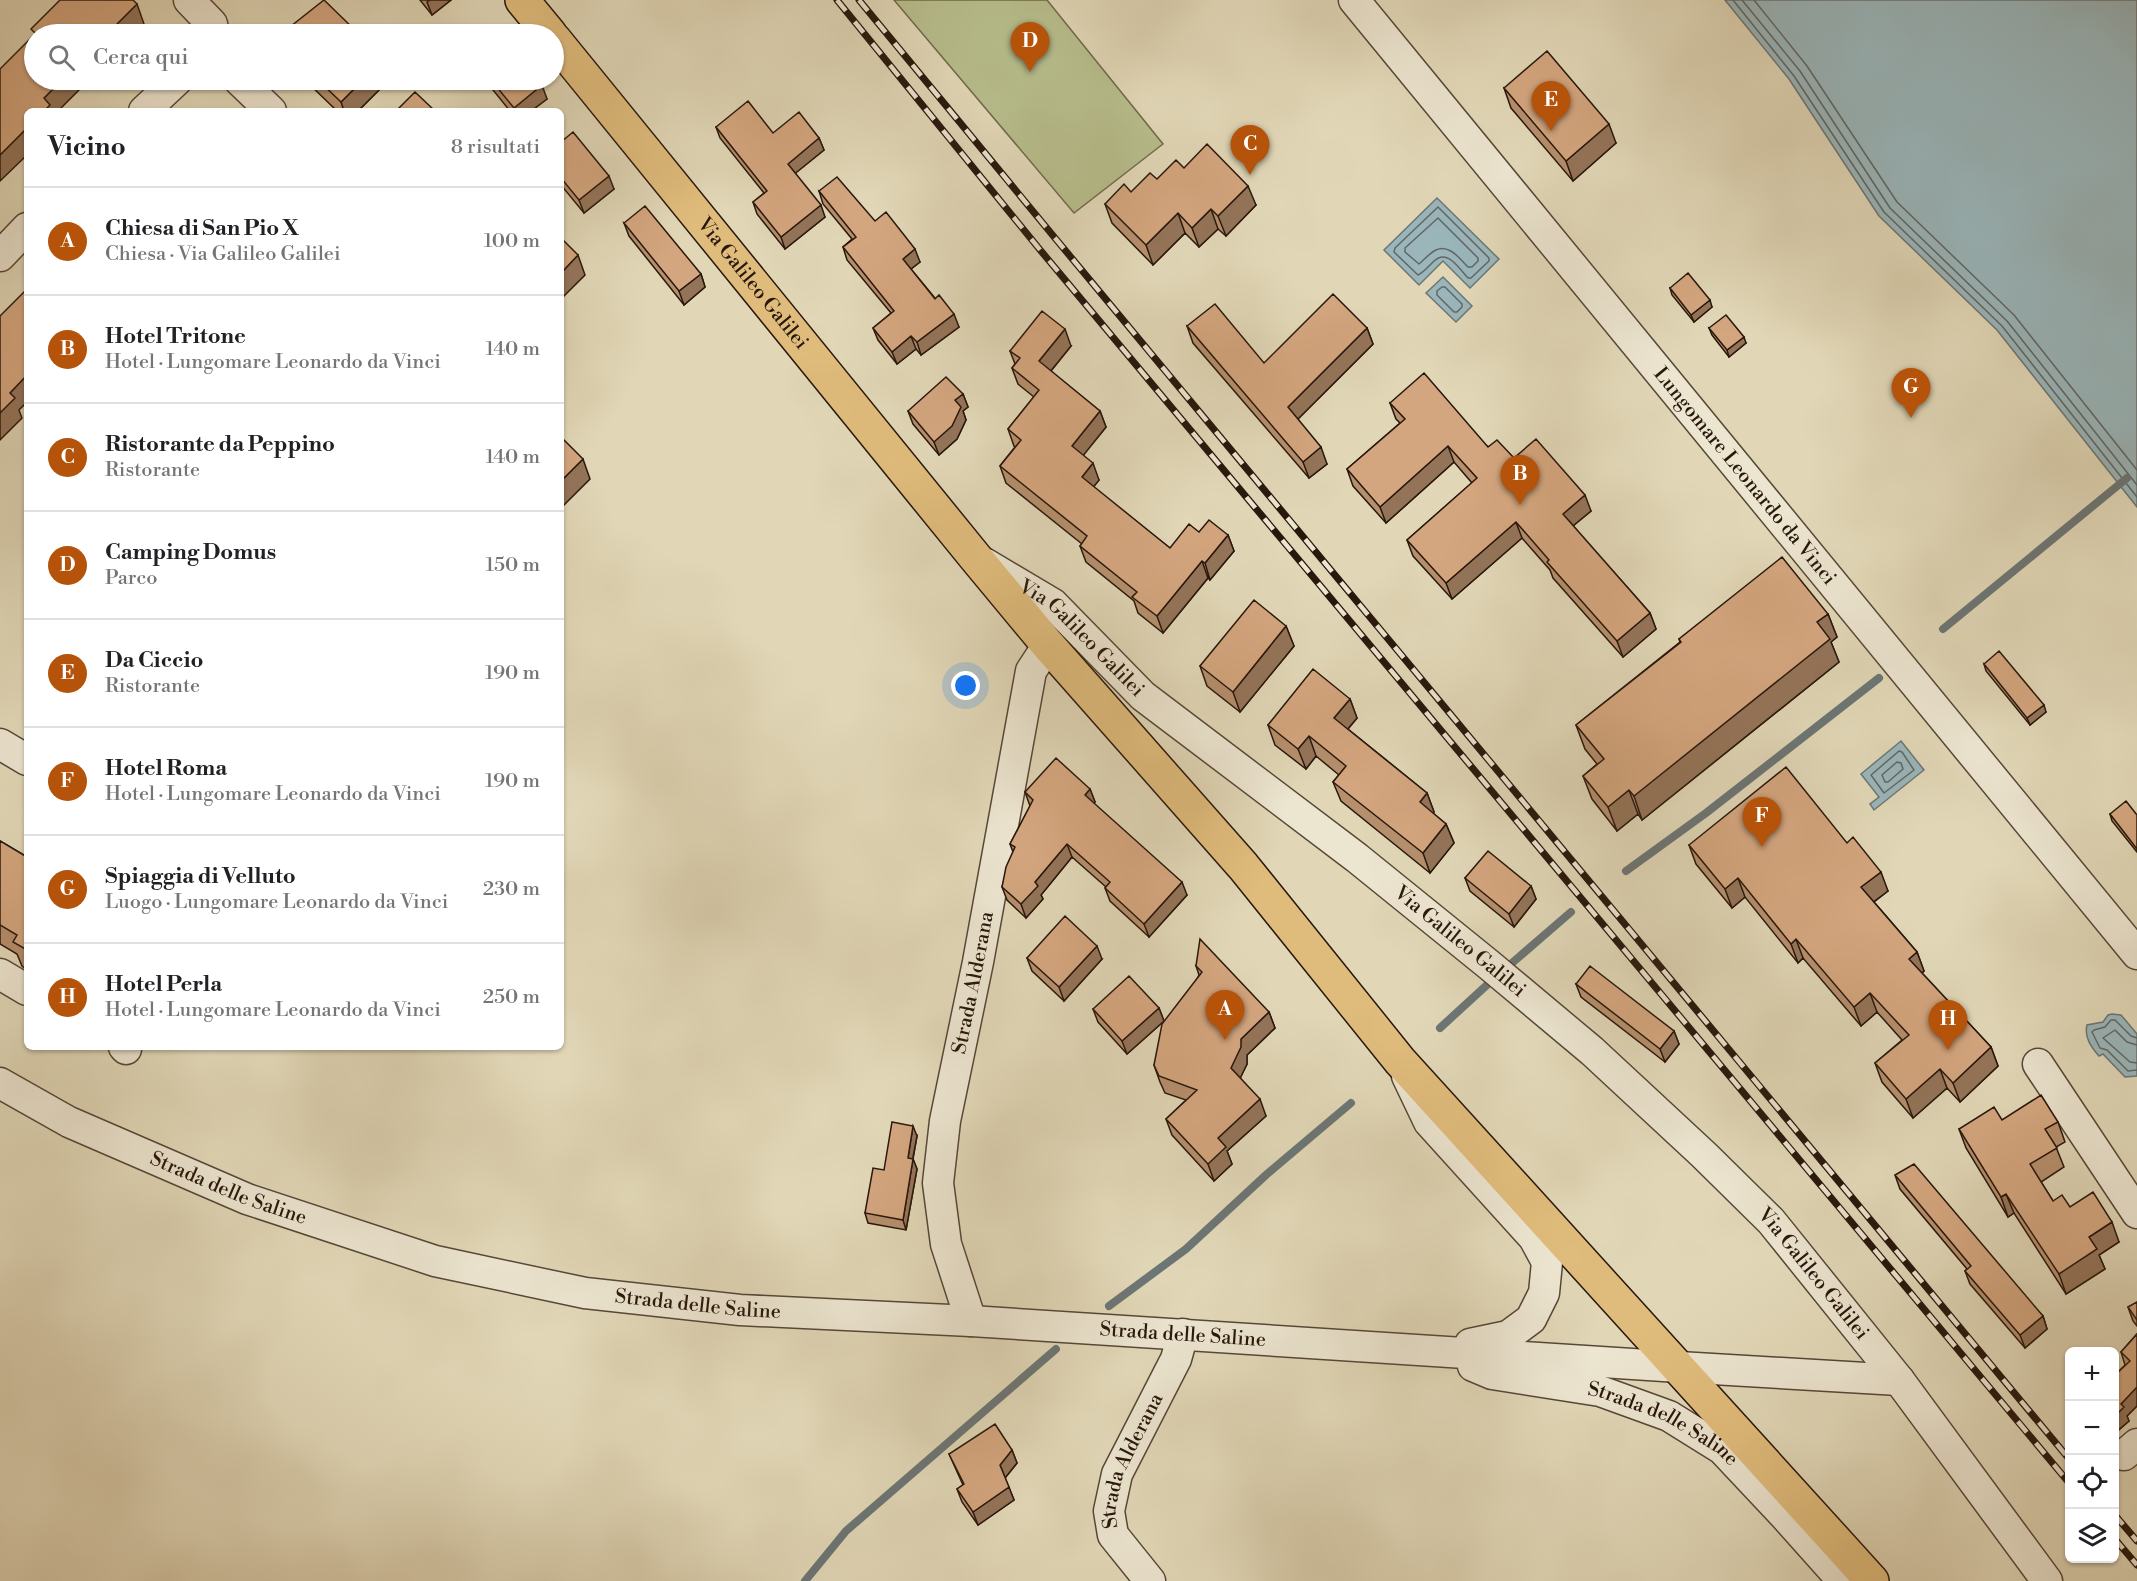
<!DOCTYPE html>
<html lang="it">
<meta charset="utf-8">
<style>
:root{--surface:#fff;--page:#f6f6f6;--text:#202124;--muted:#757577;--line:#e0e0e0;--accent:#b45309}
body{margin:0;font-family:"Libre Bodoni",serif;background:var(--page);color:var(--text)}
.controls{position:absolute;right:18px;bottom:18px;display:grid;overflow:hidden;border-radius:9px;box-shadow:0 2px 4px #0004}
.controls button{width:54px;height:54px;display:grid;place-items:center;padding:0;border:0;border-bottom:2px solid var(--line);background:var(--surface);color:var(--text);font:30px sans-serif}
.you{position:absolute;left:966px;top:686px;width:21px;height:21px;margin:-15px;border:4px solid #fff;border-radius:50%;background:#1a73e8;box-shadow:0 0 0 9px #1a73e833}
.badge{display:grid;place-items:center;width:39px;height:39px;border-radius:50%;background:var(--accent);color:#fff;font-size:20px;font-weight:700}
.pin{position:absolute;translate:-50% -50px;filter:drop-shadow(0 2px 3px #0008)}
.pin::after{content:'';position:absolute;top:32px;width:21px;height:18px;background:inherit;clip-path:polygon(0 0,100% 0,50% 100%)}
.list{margin:0;padding:0;list-style:none}
h2{display:flex;justify-content:space-between;align-items:center;height:78px;margin:0;padding:0 24px;font-size:26px}
h2 small{font-size:20px;font-weight:400;color:var(--muted)}
.list li{display:grid;grid-template-columns:39px 1fr auto;gap:18px;align-items:center;box-sizing:border-box;height:108px;padding:0 24px;border-top:2px solid var(--line)}
.list b{display:block;font-size:22px;white-space:nowrap}
.list p{margin:0;font-size:20px;white-space:nowrap;color:var(--muted)}
.list em{font-size:20px;font-style:normal;color:var(--muted)}
.icon{flex:none;width:33px;height:33px;fill:none;stroke:currentColor;stroke-width:2;stroke-linecap:round;stroke-linejoin:round}
.map{position:relative;flex:none;width:2137px;height:1581px;overflow:hidden}
.search{position:absolute;background:var(--surface);box-shadow:0 2px 4px #0004;left:24px;top:24px;width:540px;height:66px;display:flex;align-items:center;gap:15px;box-sizing:border-box;padding:0 21px;border-radius:33px;color:var(--muted);font-size:22px}
.panel{position:absolute;background:var(--surface);box-shadow:0 2px 4px #0004;left:24px;top:108px;width:540px;height:942px;border-radius:9px}
.map>svg:first-child{display:block}
.green{fill:#b7bd8c;stroke:#706a4c;stroke-width:1.5}
.water{fill:#9ab6bb;stroke:#6c7675;stroke-width:1.5}
.lines{fill:none;stroke-linecap:round;stroke-linejoin:round}
.shore{stroke:#616664;stroke-width:1.5}
.stream{stroke:#6c7675;stroke-width:8}
.minor-casing{stroke:#564737;stroke-width:33}
.major-casing{stroke:#28170c;stroke-width:36}
.minor{stroke:#ece5d0;stroke-width:30}
.major{stroke:#e0bc7c;stroke-width:33}
.rail-casing{stroke:#28170c;stroke-width:7}
.rail{stroke:#ece5d0;stroke-width:4.5;stroke-dasharray:14;stroke-linecap:butt}
.wall{fill:#b68f6d;stroke:#28170c;stroke-width:1.5}
.shaded-wall{fill:#947459;stroke:#28170c;stroke-width:1.5}
.building{fill:#d4a67f;stroke:#28170c;stroke-width:1.5}
.labels{text-anchor:middle;dominant-baseline:central;stroke-width:4.5;stroke-linejoin:round;paint-order:stroke}
.street-label{font-size:20px;fill:#28170c;stroke:#ece5d0}
</style>
<div class="map">
<svg width="2137" height="1581" viewBox="0 0 2137 1581">
<rect width="100%" height="100%" fill="#e1d7b7"/>
<filter id="stains"><feTurbulence type="fractalNoise" baseFrequency=".00333" numOctaves="4"/><feColorMatrix values="0 0 0 0 .2 0 0 0 0 .09 0 0 0 0 .02 0 0 0 .5 -.17"/></filter>
<radialGradient id="worn" r=".72"><stop offset=".6" stop-color="#630" stop-opacity="0"/><stop offset="1" stop-color="#630" stop-opacity=".3"/></radialGradient>
<path class="green" d="M894,0H1047L1163,144L1074,213Z"/>
<path class="water" d="M1725,0H2137V507L1997,330L1879,216L1789,79Z
M1437,198L1499,259L1470,288L1443,261L1419,285L1384,250Z
M1443,277L1472,306L1456,322L1426,293Z
M1901,741L1924,770L1874,810L1870,804L1879,797L1861,774Z
M2112,1014L2121,1015L2137,1034V1076L2125,1077L2103,1054L2099,1056C2091,1047 2084,1037 2087,1025L2103,1022L2108,1015Z"/>
<g class="lines">
<path class="shore" d="M1733,0L1794,76L1884,212L2002,326L2137,497
M1742,0L1800,71L1890,208L2007,321L2137,485
M1754,0L1807,66L1897,202L2014,315L2137,470
M1438,207L1489,258V261L1471,278H1468C1458,267 1447,248 1433,262C1428,267 1424,272 1418,275L1394,252L1395,248Z
M1438,218L1478,258V261L1472,267H1468C1460,259 1448,242 1434,251C1429,254 1424,260 1419,264L1405,252V248Z
M1442,287H1445L1462,304V307L1457,312H1454L1437,295V291Z
M1899,751L1902,752L1914,770L1884,793L1871,775Z
M1897,762L1901,763L1903,769L1888,782H1885L1882,775Z
M2137,1038L2131,1036L2115,1020H2111L2105,1027L2094,1030L2092,1032L2100,1048L2107,1050L2128,1071L2137,1070
M2137,1045L2127,1042L2115,1030L2103,1038L2130,1062L2137,1063"/>
<path class="stream" d="M1943,629L2127,478
M1626,871L1706,813L1879,678
M1512,963L1571,912
M1440,1028L1488,984
M1109,1306L1186,1249L1267,1174L1351,1103
M805,1581L846,1531L1056,1349"/>
<g class="minor-casing">
<g id="minor">
<path d="M189,0L212,24L214,34"/>
<path id="s1" d="M1354,0L2137,954"/>
<path d="M239,80L271,111"/>
<path d="M144,111L177,80"/>
<path d="M0,256L27,228"/>
<path id="s2" d="M984,563L1053,604L1143,696L1357,858L1488,964L1592,1051L1704,1155L1771,1221L1899,1380L2047,1581"/>
<path d="M0,744L27,760"/>
<path d="M0,974L27,990"/>
<path d="M124,1047L126,1049"/>
<path d="M2038,1064L2137,1213"/>
<path d="M1407,1076L1429,1122L1534,1238L1547,1262L1544,1293L1531,1319L1508,1336L1470,1344"/>
<path id="s3" d="M0,1083L69,1122L247,1199L435,1261L585,1293L740,1310L971,1321L1679,1367L1899,1380"/>
<path id="s4" d="M971,1321L946,1244L938,1183L945,1121L978,962L1031,671L1048,645"/>
<path id="s5" d="M1473,1366L1492,1374L1600,1391L1669,1416L1722,1449L1785,1516L1843,1581"/>
<path d="M2124,1455L2137,1444"/>
<path id="s6" d="M1150,1581L1113,1535L1109,1511L1117,1474L1176,1359L1183,1334"/>
</g>
</g>
<g class="major-casing">
<g id="major">
<path d="M522,0L550,34"/>
<path id="s7" d="M554,39L975,557L1048,645L1243,866L1400,1061L1872,1581"/>
</g>
</g>
<use href="#minor" class="minor"/>
<use href="#major" class="major"/>
<g class="rail-casing">
<path id="rail" d="M837,0L1041,251L2070,1484
M859,0L1055,238L2070,1460
M2114,1514L2137,1541
M2114,1538L2137,1565"/>
</g>
<use href="#rail" class="rail"/>
</g>
<path class="wall" d="M420,0H451L432,15Z
M305,80H389L358,111H337Z
M485,80H537L547,99L531,111H510Z
M1504,88L1616,143L1573,181L1511,108Z
M716,127L819,138L824,150L795,173L825,217L785,249L757,214L753,202L764,193L720,138Z
M561,142L614,189L584,213L561,185Z
M1184,168L1256,205L1226,236L1218,229L1199,247L1185,233L1153,265L1112,223L1105,204Z
M819,191L875,221L920,262L911,269L959,327L921,355L916,349L897,364L878,340L873,328L891,313L847,260L843,247L852,239L823,204Z
M624,223L701,274L705,287L684,305L629,236Z
M1670,288L1712,307L1694,322L1672,295Z
M1187,326L1264,363L1367,328L1373,344L1298,419L1327,464L1309,478L1193,343Z
M1709,328L1746,343L1729,357L1712,335Z
M1071,346L1051,371L1100,411L1106,427L1083,455L1099,480L1093,487L1170,548L1199,532L1228,535L1234,551L1210,580L1208,578L1163,633L1138,613L1134,601L1086,562L1080,546L1082,544L1006,483L1000,466L1015,447L1014,446L1008,429L1034,397L1018,384L1012,368L1015,364L1010,351Z
M963,394L968,407L963,411L966,420L957,439L939,455L913,424L908,411Z
M1390,403L1514,458L1591,511L1573,526L1650,613L1656,629L1623,657L1553,578L1550,570L1522,538L1452,599L1413,556L1407,540L1472,483L1454,462L1386,523L1353,486L1347,469L1400,423L1396,419Z
M1828,614L1837,637L1831,642L1839,662L1642,820L1638,814L1617,831L1592,799L1583,776L1597,764L1585,749L1576,725L1680,642L1679,639Z
M1286,626L1294,646L1240,712L1207,686L1200,666Z
M1984,664L2046,712L2030,725L1986,671Z
M1350,699L1357,718L1348,729L1427,793L1434,812L1433,813L1446,824L1454,843L1430,873L1341,801L1333,782L1339,775L1316,756L1306,769L1275,745L1268,725Z
M1090,789L1095,802L1094,804L1187,895L1149,937L1110,901L1105,888L1106,887L1072,857L1041,895L1043,899L1026,918L1007,900L1002,887L1013,852L1010,844L1030,806L1025,792Z
M2110,814L2137,815V852L2112,821Z
M0,841L27,857V970L22,966L17,954L0,944Z
M1847,843L1888,891L1874,902L1917,952L1924,971L1922,973L1991,1047L1998,1066L1960,1102L1947,1088L1913,1118L1882,1082L1875,1063L1902,1040L1877,1012L1861,1026L1803,958L1798,963L1745,897L1732,908L1696,864L1689,845Z
M1465,878L1531,886L1536,899L1514,927L1470,891Z
M1027,958L1102,959L1064,1001L1032,971Z
M1196,966L1269,1012L1275,1028L1247,1055V1064L1240,1078L1266,1116L1227,1151L1232,1164L1214,1181L1172,1135L1166,1119L1186,1100L1165,1093L1160,1082L1154,1065L1199,975Z
M1576,984L1674,1031L1679,1044L1665,1062L1581,997Z
M1159,1008L1164,1021L1127,1054L1098,1022L1093,1009Z
M2002,1120L2058,1122L2065,1142L2056,1147L2064,1167L2041,1182L2053,1201L2070,1207L2119,1242L2099,1255L2105,1269L2066,1294L2014,1213L2008,1217L1966,1148L1959,1129Z
M917,1136L913,1159L917,1169L906,1230L868,1223L865,1213L884,1170Z
M1895,1175L2043,1316L2047,1329L2025,1348L1970,1284L1965,1271L1967,1269L1900,1189Z
M2137,1302V1326L2133,1321L2128,1307Z
M2137,1334V1406L2127,1416L2129,1421L2115,1433V1375L2125,1365L2121,1352Z
M1012,1450L1017,1463L1005,1478L1014,1500L978,1525L962,1502L957,1489L963,1485L949,1454Z"/>
<path class="shaded-wall" d="M430,0H451L432,15L427,2Z
M137,4L144,24L134,34H107Z
M62,80H89L58,111H44V98Z
M363,80H389L358,111H344L341,102Z
M542,85L547,99L531,111H515L514,108Z
M1609,124L1616,143L1573,181L1566,161Z
M27,128V155L0,181V155Z
M819,138L824,150L792,176L788,164Z
M609,176L614,189L584,213L579,200Z
M1248,186L1256,205L1226,236L1218,216Z
M821,205L825,217L785,249L781,237Z
M1211,209L1218,229L1199,247L1192,228Z
M1178,213L1185,233L1153,265L1146,245Z
M915,249L920,262L907,272L903,259Z
M578,255L585,275L561,299V273Z
M701,274L705,287L684,305L679,291Z
M1710,300L1712,307L1694,322L1691,315Z
M954,314L959,327L921,355L917,342Z
M1367,328L1373,344L1294,423L1288,407Z
M1065,329L1071,346L1045,378L1039,361Z
M911,336L916,349L897,364L892,352Z
M1744,337L1746,343L1729,357L1727,350Z
M27,375V402L19,410L22,418L0,440V413L10,393Z
M963,394L968,407L963,411L966,420L957,439L939,455L934,442L955,400Z
M1100,411L1106,427L1078,462L1072,446Z
M1448,446L1454,462L1386,523L1380,507Z
M1321,447L1327,464L1309,478L1303,462Z
M583,459L590,479L561,508V481Z
M1093,463L1099,480L1088,494L1082,477Z
M1585,495L1591,511L1568,530L1563,514Z
M1516,522L1522,538L1452,599L1446,583Z
M1228,535L1234,551L1210,580L1205,563Z
M1202,561L1208,578L1163,633L1157,616Z
M1650,613L1656,629L1623,657L1617,641Z
M1828,614L1837,637L1831,642L1839,662L1642,820L1634,796L1817,622Z
M1286,626L1294,646L1240,712L1233,692Z
M1350,699L1357,718L1341,737L1334,718Z
M2044,705L2046,712L2030,725L2027,718Z
M1309,736L1316,756L1306,769L1298,749Z
M1090,789L1095,802L1090,809L1085,795Z
M1629,790L1638,814L1617,831L1608,807Z
M1427,793L1434,812L1427,822L1420,802Z
M1446,824L1454,843L1430,873L1423,853Z
M1067,844L1072,857L1041,895L1043,899L1026,918L1021,904L1035,882Z
M1881,872L1888,891L1868,906L1861,887Z
M1738,878L1745,897L1732,908L1725,889Z
M1182,882L1187,895L1149,937L1144,924Z
M1531,886L1536,899L1514,927L1509,914Z
M1796,939L1803,958L1798,963L1791,944Z
M1097,946L1102,959L1064,1001L1059,987Z
M1917,952L1924,971L1916,978L1909,959Z
M1870,993L1877,1012L1861,1026L1854,1007Z
M1159,1008L1164,1021L1127,1054L1122,1041Z
M1269,1012L1275,1028L1247,1055V1064L1237,1085L1231,1068L1241,1039Z
M1674,1031L1679,1044L1665,1062L1660,1049Z
M1991,1047L1998,1066L1960,1102L1953,1083Z
M1940,1069L1947,1088L1913,1118L1906,1099Z
M1260,1099L1266,1116L1227,1151L1232,1164L1214,1181L1208,1164L1218,1138Z
M913,1126L917,1136L911,1168L908,1158Z
M913,1159L917,1169L906,1230L903,1220Z
M2006,1194L2014,1213L2008,1217L2001,1197Z
M2112,1222L2119,1242L2099,1255L2105,1269L2066,1294L2059,1274L2089,1237Z
M2043,1316L2047,1329L2025,1348L2020,1335Z
M2137,1387V1406L2127,1416L2129,1421L2115,1433V1416L2121,1404Z
M1012,1450L1017,1463L1005,1478L1000,1465Z
M1009,1487L1014,1500L978,1525L973,1512Z"/>
<path class="building" d="M60,0H133L137,4L107,34H35H36L31,29Z
M324,0L359,34H281Z
M34,35V80H62L44,98L50,105L44,111H27V128L0,155V69Z
M1547,51L1609,124L1566,161L1504,88Z
M318,80H363L341,102Z
M491,80H537L542,85L514,108Z
M415,92L435,111H396Z
M748,101L773,133L799,112L819,138L788,164L821,205L781,237L753,202L767,191L716,127Z
M573,132L609,176L579,200L561,178V142Z
M1207,144L1248,186L1218,216L1211,209L1192,228L1178,213L1146,245L1105,204L1124,184L1131,192L1150,173L1157,179L1176,160L1184,168Z
M837,177L875,221L886,212L915,249L903,259L935,299L939,295L954,314L917,342L911,336L892,352L873,328L894,311L843,247L856,237L819,191Z
M645,206L701,274L679,291L624,223Z
M561,238L578,255L561,273Z
M1688,273L1710,300L1691,315L1670,288Z
M27,289V375L10,393L15,398L0,413V316Z
M1333,294L1367,328L1288,407L1321,447L1303,462L1187,326L1215,304L1264,363Z
M1042,311L1065,329L1039,361L1100,411L1072,446L1093,463L1082,477L1170,548L1189,524L1199,532L1209,520L1228,535L1205,563L1202,561L1157,616L1132,597L1137,592L1080,546L1087,536L1000,466L1021,440L1008,429L1039,390L1012,368L1020,358L1010,351Z
M1726,315L1744,337L1727,350L1709,328Z
M1424,373L1488,447L1497,440L1514,458L1536,439L1585,495L1563,514L1650,613L1617,641L1547,562L1549,560L1516,522L1446,583L1407,540L1477,478L1448,446L1380,507L1347,469L1405,419L1390,403Z
M946,377L963,394L955,400L961,407L952,426L934,442L908,411Z
M561,437L583,459L561,481Z
M1782,557L1828,614L1817,622L1830,639L1634,796L1629,790L1608,807L1583,776L1604,759L1576,725L1681,642L1679,639Z
M1254,600L1286,626L1233,692L1200,666Z
M1999,651L2044,705L2027,718L1984,664Z
M1313,669L1350,699L1334,718L1427,793L1420,802L1446,824L1423,853L1333,782L1346,766L1309,736L1298,749L1268,725Z
M1056,758L1090,789L1085,795L1182,882L1144,924L1105,888L1110,882L1067,844L1035,882L1038,886L1021,904L1002,887L1006,867L1015,847L1010,844L1033,800L1025,792Z
M1786,767L1847,843L1853,837L1881,872L1861,887L1917,952L1909,959L1991,1047L1953,1083L1940,1069L1906,1099L1875,1063L1909,1035L1870,993L1854,1007L1796,939L1791,944L1738,878L1725,889L1689,845Z
M2126,801L2137,815V849L2110,814Z
M0,841L27,857V950L13,942L17,935L0,925Z
M1488,851L1531,886L1509,914L1465,878Z
M1065,916L1097,946L1059,987L1027,958Z
M1200,939L1269,1012L1241,1039V1047L1231,1068L1260,1099L1218,1138L1226,1147L1208,1164L1166,1119L1197,1090L1159,1076L1154,1065L1162,1024L1202,972L1196,966Z
M1590,966L1674,1031L1660,1049L1576,984Z
M1129,976L1159,1008L1122,1041L1093,1009Z
M2041,1095L2058,1122L2045,1129L2057,1148L2030,1164L2053,1201L2062,1195L2070,1207L2093,1192L2112,1222L2089,1237L2097,1249L2059,1274L2006,1194L2001,1197L1959,1129L1994,1107L2002,1120Z
M892,1122L913,1126L908,1158L913,1159L903,1220L865,1213L873,1168L884,1170Z
M1914,1164L2043,1316L2020,1335L1965,1271L1971,1266L1895,1175Z
M2137,1302V1320L2128,1307Z
M2137,1334V1387L2121,1404L2124,1407L2115,1416V1375L2130,1361L2121,1352Z
M995,1424L1012,1450L1000,1465L1009,1487L973,1512L957,1489L964,1484L949,1454Z"/>
<g class="labels">
<g class="street-label">
<text stroke="none"><textPath href="#s7" startOffset="315">Via Galileo Galilei</textPath></text>
<text stroke="none"><textPath href="#s1" startOffset="616">Lungomare Leonardo da Vinci</textPath></text>
<text stroke="none"><textPath href="#s2" startOffset="124">Via Galileo Galilei</textPath></text>
<text stroke="none"><textPath href="#s2" startOffset="610">Via Galileo Galilei</textPath></text>
<text stroke="none"><textPath href="#s4" startOffset="346">Strada Alderana</textPath></text>
<text stroke="none"><textPath href="#s3" startOffset="252">Strada delle Saline</textPath></text>
<text stroke="none"><textPath href="#s2" startOffset="1096">Via Galileo Galilei</textPath></text>
<text stroke="none"><textPath href="#s3" startOffset="738">Strada delle Saline</textPath></text>
<text stroke="none"><textPath href="#s3" startOffset="1224">Strada delle Saline</textPath></text>
<text stroke="none"><textPath href="#s5" startOffset="201">Strada delle Saline</textPath></text>
<text stroke="none"><textPath href="#s6" startOffset="138">Strada Alderana</textPath></text>
</g>
</g>
<rect width="100%" height="100%" filter="url(#stains)"/>
<rect width="100%" height="100%" fill="url(#worn)"/>
</svg>
<div class="controls">
<button>+</button>
<button>−</button>
<button><svg class="icon" aria-label="locate" viewBox="0 0 24 24"><circle cx="12" cy="12" r="6"/><path d="M12 2v4M12 18v4M2 12h4M18 12h4"/></svg></button>
<button><svg class="icon" aria-label="layers" viewBox="0 0 24 24"><path d="M12 4l9 5-9 5-9-5zM3 14l9 5 9-5"/></svg></button>
</div>
<div class="you"></div>
<div class="pin badge" style="left:1225px;top:1040px">A</div>
<div class="pin badge" style="left:1520px;top:505px">B</div>
<div class="pin badge" style="left:1250px;top:175px">C</div>
<div class="pin badge" style="left:1030px;top:72px">D</div>
<div class="pin badge" style="left:1551px;top:131px">E</div>
<div class="pin badge" style="left:1762px;top:847px">F</div>
<div class="pin badge" style="left:1911px;top:418px">G</div>
<div class="pin badge" style="left:1948px;top:1050px">H</div>
<div class="search"><svg class="icon" aria-label="search" viewBox="0 0 24 24"><circle cx="10" cy="10" r="6"/><path d="M15 15l6 6"/></svg>Cerca qui</div>
<section class="panel">
<h2>Vicino<small>8 risultati</small></h2>
<ul class="list">
<li><span class="badge">A</span><div><b>Chiesa di San Pio X</b><p>Chiesa · Via Galileo Galilei</p></div><em>100 m</em></li>
<li><span class="badge">B</span><div><b>Hotel Tritone</b><p>Hotel · Lungomare Leonardo da Vinci</p></div><em>140 m</em></li>
<li><span class="badge">C</span><div><b>Ristorante da Peppino</b><p>Ristorante</p></div><em>140 m</em></li>
<li><span class="badge">D</span><div><b>Camping Domus</b><p>Parco</p></div><em>150 m</em></li>
<li><span class="badge">E</span><div><b>Da Ciccio</b><p>Ristorante</p></div><em>190 m</em></li>
<li><span class="badge">F</span><div><b>Hotel Roma</b><p>Hotel · Lungomare Leonardo da Vinci</p></div><em>190 m</em></li>
<li><span class="badge">G</span><div><b>Spiaggia di Velluto</b><p>Luogo · Lungomare Leonardo da Vinci</p></div><em>230 m</em></li>
<li><span class="badge">H</span><div><b>Hotel Perla</b><p>Hotel · Lungomare Leonardo da Vinci</p></div><em>250 m</em></li>
</ul>
</section>
</div>
